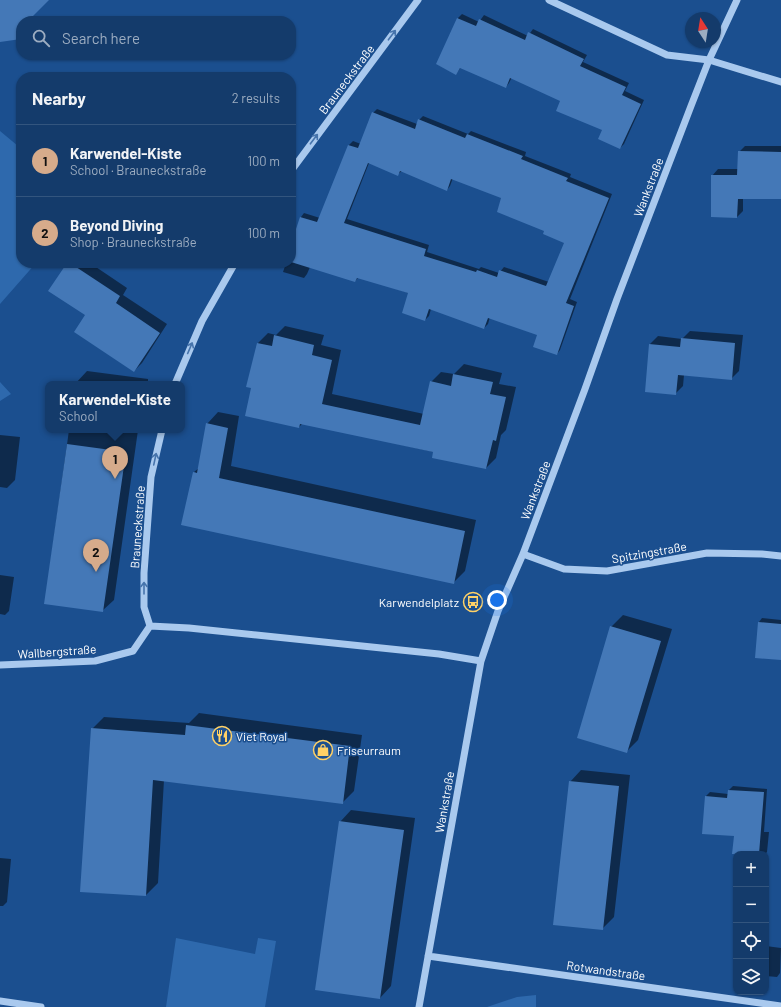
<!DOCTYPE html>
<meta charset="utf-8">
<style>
:root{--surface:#143b6b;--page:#214673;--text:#f1f3f6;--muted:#9dadc1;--line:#33557e;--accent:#d6ab8b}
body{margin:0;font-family:Barlow,sans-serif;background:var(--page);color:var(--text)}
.controls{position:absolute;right:12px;bottom:12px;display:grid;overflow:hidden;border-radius:8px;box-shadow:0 1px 3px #0004}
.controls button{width:36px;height:36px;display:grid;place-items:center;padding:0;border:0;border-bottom:1px solid var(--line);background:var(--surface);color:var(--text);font:20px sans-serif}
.compass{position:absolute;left:685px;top:12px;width:36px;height:36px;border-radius:50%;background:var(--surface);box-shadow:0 1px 3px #0004;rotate:348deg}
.you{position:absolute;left:497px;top:600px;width:14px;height:14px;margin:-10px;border:3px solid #fff;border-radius:50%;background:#1a73e8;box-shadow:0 0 0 6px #1a73e833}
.badge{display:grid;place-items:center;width:26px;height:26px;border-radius:50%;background:var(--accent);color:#111;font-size:13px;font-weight:700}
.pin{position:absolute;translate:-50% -33px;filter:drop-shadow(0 1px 2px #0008)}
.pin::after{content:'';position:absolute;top:21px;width:14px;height:12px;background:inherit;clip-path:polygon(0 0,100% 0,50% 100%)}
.popup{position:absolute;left:45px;top:381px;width:140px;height:52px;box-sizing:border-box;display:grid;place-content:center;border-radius:8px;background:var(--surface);filter:drop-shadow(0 1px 3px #0005);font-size:13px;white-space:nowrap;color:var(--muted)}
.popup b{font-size:15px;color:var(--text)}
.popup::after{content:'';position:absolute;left:50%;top:100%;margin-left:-8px;border:8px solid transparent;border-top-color:var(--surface)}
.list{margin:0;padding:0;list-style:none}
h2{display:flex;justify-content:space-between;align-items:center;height:52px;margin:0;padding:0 16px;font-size:17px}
h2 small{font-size:13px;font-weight:400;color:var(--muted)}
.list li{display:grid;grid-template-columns:26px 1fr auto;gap:12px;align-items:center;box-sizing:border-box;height:72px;padding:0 16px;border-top:1px solid var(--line)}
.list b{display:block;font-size:15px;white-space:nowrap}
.list p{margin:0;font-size:13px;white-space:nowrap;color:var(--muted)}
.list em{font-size:13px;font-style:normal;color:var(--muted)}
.icon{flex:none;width:22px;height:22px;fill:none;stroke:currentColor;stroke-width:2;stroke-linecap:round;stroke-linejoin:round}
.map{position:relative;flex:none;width:781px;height:1007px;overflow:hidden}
.search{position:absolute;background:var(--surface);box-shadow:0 1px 3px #0004;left:16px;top:16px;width:280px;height:44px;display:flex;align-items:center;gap:10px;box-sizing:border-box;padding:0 14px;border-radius:16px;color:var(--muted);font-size:15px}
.panel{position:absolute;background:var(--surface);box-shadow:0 1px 3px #0004;left:16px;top:72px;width:280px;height:196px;border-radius:16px}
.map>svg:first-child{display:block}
.green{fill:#2e69ad}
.shadow{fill:#0007;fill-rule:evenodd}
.building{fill:#4478b7;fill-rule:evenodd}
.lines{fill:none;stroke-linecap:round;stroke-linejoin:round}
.minor{stroke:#a9c9ee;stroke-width:7}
.oneway{stroke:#4674ac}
.labels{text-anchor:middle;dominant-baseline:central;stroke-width:3;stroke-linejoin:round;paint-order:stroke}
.street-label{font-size:12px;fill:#fff;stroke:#1b4f8f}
.poi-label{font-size:12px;fill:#fff;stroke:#1b4f8f;text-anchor:start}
</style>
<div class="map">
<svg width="781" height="1007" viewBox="0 0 781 1007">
<rect width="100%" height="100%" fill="#1b4f8f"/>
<path class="green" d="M0,131L18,146L21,145V263H36L0,304Z
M0,382L11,394L0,401Z
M176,938L255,954L258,938L276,941L265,1007H166Z
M536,995V1007H487L517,997Z"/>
<path class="shadow" d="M0,0H48L32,16L37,21H21V38L0,41Z
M462,14L479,22L484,15L528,36L533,29L587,55L583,62L629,83L625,91L644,100L624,144L620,148L603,130L561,100L512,77L509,83L506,87L461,67L456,74L437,64L458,18Z
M377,109L417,124L419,120L423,116L468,134L471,131L526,152L525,156L571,174L570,177L612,194L570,299L577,302L560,350L557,354L538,334L490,317L488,324L484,328L431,309L429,316L425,320L409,293L359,277L355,281L310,267L307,274L304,278L283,272L286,263H291V247L301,217L304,213L320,218L349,145L353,141L361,144L373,113ZM369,163L398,174L402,171L447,190L450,186L453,178L503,198L545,230L565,243L549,282L504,267L499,273L481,267L479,269L427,252L429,245L347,219Z
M745,146H781V198H743V211L737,217L712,176L718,169H738L739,152Z
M68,263H90L127,288L123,295L167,324L142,363L134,371L86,315Z
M285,326L324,335L321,345L341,350L332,394L424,414L431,382L441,372L454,374L464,364L502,373L499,384L516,387L506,430L501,435L496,458L486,468L434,452L303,423L299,427L253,388L258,343L268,333L276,335Z
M690,331L743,335L739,371L731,379L684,375L683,386L675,394L650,344L658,336L682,339Z
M87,371L148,379V384H75Z
M218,412L239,416L231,466L476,520L465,571L453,583L194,472L199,468L207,424Z
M69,430H138L114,600L102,611L45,603Z
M0,435L20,437L15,480L7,488L0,487Z
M0,575L14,577L9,611L5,615L0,614Z
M623,615L672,629L638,740L626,752L611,627Z
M762,618L781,620V659L759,622Z
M199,713L362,735L354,791L342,803L164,780L158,883L146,895L92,729L104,717L189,723Z
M581,770L630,775L614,917L602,929L570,782Z
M733,786L767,789L764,832H769L767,852L765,854H733L735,835L703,833L706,796L710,792L728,794L729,790Z
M351,810L415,818L391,986L380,998L340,822Z
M0,858L11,859L7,902L3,906H0Z
M766,946L781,948L780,973L777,977L766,976Z"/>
<path class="building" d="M0,0H49L28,21H21V39L0,42Z
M457,18L476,26L479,19L525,40L528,32L584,59L580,66L626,87L622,95L641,104L620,149L598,139L602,130L556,111L560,101L510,78L506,88L460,68L456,75L436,64Z
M372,112L415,129L418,119L465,138L467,134L523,156L521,159L568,178L566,181L609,198L566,303L574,306L557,355L533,347L537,335L511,326L488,318L484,329L429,309L425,321L402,313L408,293L357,278L355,282L291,262V244L300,217L317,222L348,145L358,148ZM368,163L398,176L400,171L447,191L451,179L501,198L497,212L544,231L543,234L564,243L546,286L499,270L497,277L477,270L476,272L424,256L426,249L344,223Z
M738,151L781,152V199H738L737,218L711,217V175H737Z
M67,263H70L120,296L116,303L160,333L134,372L74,332L85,315L48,291Z
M274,335L314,345L312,355L332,360L322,404L420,425L430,381L451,386L453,374L493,382L490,394L506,397L496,441L493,440L486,469L432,458L433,452L300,424L299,428L245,416L251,388L246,387L257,343L272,346Z
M681,338L735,343L732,380L678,375L676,395L645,392L649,344L680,347Z
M206,423L228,428L219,478L465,531L454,584L181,525L193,472L197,473Z
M67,444L126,452L103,612L44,604Z
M758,622L781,624V660L755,658Z
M610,626L661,641L627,753L577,738Z
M186,725L350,746L343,804L153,780L146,896L80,892L91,728L185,735Z
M569,781L619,786L603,930L553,925Z
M728,790L764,792L759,854H732L734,836L702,834L705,796L727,798Z
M339,821L404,830L380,999L315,990Z"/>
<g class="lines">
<path class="minor" d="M549,0L667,55L709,60L781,82
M291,171L418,0
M175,384L202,321L235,263
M523,554L564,569L607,571L707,553L762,554L781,556
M150,626L189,628L439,654L481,661
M150,626L144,607V573L151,477L162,430
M0,665L95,661L133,651L150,626
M428,956L781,1006
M0,1001L41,1007
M419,1007L481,661L498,611L523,554L585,389L617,299L691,106L709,60L737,0"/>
</g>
<defs><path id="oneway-shaft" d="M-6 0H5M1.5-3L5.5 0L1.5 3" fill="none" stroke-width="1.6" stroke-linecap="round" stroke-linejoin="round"/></defs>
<g class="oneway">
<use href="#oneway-shaft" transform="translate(392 35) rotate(-53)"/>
<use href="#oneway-shaft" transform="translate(314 139) rotate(-53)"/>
<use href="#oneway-shaft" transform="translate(190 348) rotate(-67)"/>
<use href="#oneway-shaft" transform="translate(155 459) rotate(-78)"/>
<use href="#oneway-shaft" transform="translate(144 588) rotate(-90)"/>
</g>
<defs>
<g id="bus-ring" transform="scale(1)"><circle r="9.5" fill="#1b4f8f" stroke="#ffd166" stroke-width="1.5"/><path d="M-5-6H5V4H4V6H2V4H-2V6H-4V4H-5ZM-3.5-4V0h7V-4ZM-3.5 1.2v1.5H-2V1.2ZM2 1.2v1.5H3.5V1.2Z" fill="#ffd166"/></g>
<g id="restaurant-ring" transform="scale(1)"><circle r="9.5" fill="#1b4f8f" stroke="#ffd166" stroke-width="1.5"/><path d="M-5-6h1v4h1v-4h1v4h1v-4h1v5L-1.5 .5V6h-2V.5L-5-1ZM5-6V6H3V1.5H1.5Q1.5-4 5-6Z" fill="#ffd166"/></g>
<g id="shop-ring" transform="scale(1)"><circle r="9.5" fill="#1b4f8f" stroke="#ffd166" stroke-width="1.5"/><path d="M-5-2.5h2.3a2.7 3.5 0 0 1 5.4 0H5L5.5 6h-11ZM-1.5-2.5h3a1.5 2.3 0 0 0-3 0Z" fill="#ffd166"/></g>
</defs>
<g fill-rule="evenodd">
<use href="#bus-ring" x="473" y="602"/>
<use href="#restaurant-ring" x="222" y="736"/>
<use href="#shop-ring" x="323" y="750"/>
</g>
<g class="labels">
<g class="street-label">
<text transform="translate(346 79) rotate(-53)">Brauneckstraße</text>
<text transform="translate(648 187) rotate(-69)">Wankstraße</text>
<text transform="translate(535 490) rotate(-69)">Wankstraße</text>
<text transform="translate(137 527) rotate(-86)">Brauneckstraße</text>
<text transform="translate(649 552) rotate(-10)">Spitzingstraße</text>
<text transform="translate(57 651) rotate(-4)">Wallbergstraße</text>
<text transform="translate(444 802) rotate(-80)">Wankstraße</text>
<text transform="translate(606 970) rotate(8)">Rotwandstraße</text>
</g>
<g class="poi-label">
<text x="459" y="602" text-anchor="end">Karwendelplatz</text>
<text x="236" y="736">Viet Royal</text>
<text x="337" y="750">Friseurraum</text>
</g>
</g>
</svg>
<div class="controls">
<button>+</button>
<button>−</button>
<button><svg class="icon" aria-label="locate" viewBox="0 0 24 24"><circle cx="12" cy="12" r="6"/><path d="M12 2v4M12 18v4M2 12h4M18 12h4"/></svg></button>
<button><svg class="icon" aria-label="layers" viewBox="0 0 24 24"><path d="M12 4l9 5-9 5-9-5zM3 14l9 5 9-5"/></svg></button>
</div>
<svg class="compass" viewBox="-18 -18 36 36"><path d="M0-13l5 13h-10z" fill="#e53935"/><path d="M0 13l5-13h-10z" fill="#9dadc1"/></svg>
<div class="you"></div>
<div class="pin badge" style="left:115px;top:479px">1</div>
<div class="popup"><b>Karwendel-Kiste</b>School</div>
<div class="pin badge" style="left:96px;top:572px">2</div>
<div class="search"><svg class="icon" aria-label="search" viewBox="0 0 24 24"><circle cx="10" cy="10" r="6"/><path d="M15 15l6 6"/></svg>Search here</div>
<section class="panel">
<h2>Nearby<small>2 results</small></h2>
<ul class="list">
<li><span class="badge">1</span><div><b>Karwendel-Kiste</b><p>School · Brauneckstraße</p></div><em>100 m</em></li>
<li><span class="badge">2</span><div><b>Beyond Diving</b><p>Shop · Brauneckstraße</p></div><em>100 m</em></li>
</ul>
</section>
</div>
